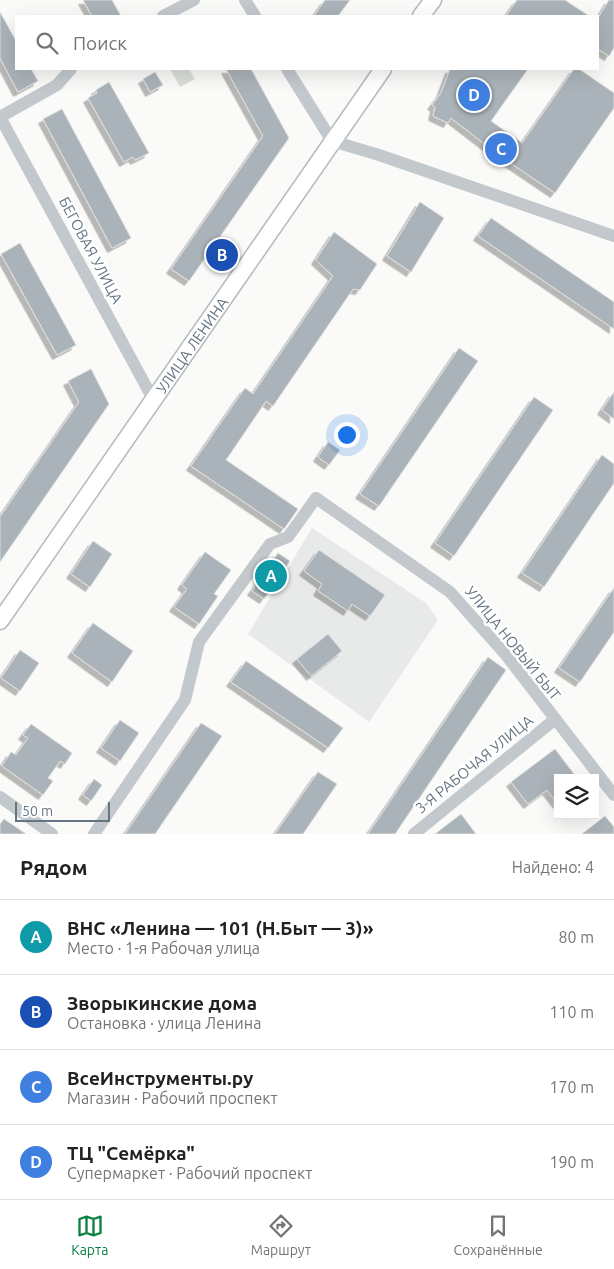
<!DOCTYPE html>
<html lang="ru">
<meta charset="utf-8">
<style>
:root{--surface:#fff;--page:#f2f2f2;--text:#202124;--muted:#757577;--line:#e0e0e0;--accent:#0b8043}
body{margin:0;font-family:Ubuntu,sans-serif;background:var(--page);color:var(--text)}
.controls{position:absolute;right:15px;bottom:15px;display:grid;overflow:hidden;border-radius:0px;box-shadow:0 5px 20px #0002}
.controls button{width:45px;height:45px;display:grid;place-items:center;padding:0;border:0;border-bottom:1px solid var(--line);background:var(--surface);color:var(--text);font:25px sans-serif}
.scale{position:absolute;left:15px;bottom:12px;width:95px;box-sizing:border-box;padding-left:5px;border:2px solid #657683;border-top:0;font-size:14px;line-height:18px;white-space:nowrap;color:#657683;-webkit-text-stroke:4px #fff;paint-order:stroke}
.you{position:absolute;left:346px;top:434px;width:18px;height:18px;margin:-12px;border:4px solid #fff;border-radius:50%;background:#1a73e8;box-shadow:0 0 0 8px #1a73e833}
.badge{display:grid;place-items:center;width:32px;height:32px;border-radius:50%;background:var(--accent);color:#fff;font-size:16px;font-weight:700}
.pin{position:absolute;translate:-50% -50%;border:2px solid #fff;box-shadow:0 1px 5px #0006}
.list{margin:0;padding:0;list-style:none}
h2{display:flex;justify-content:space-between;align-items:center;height:65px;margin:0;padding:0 20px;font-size:21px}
h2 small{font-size:16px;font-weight:400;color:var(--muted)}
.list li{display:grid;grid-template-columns:32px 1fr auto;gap:15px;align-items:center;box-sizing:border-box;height:75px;padding:0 20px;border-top:1px solid var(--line)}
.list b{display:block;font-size:19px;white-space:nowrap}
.list p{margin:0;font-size:16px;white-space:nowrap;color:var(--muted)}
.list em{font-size:16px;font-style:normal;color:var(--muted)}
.icon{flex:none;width:28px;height:28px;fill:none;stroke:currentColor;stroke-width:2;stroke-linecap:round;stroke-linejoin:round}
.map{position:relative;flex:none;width:614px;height:834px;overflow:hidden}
.search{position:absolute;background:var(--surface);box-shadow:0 5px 20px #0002;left:15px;right:15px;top:15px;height:55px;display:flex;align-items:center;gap:12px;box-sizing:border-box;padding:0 18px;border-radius:0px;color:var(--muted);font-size:19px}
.sheet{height:365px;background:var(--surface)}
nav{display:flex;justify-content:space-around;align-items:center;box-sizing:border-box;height:70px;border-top:1px solid var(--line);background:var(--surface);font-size:14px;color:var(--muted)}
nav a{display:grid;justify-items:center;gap:2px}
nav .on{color:var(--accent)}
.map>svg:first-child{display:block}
.built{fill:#e8e9e9}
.green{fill:#dadfd7}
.building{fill:#aab3b9;stroke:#dcdcda;filter:url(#shadow)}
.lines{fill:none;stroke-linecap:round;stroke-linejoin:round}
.major-casing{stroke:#b5babe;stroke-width:19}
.minor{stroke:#c3c8cc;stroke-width:12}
.major{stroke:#fff;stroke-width:16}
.labels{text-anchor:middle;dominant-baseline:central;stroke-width:5;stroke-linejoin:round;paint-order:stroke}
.street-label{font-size:15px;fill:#657683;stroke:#fff}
</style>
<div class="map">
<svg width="614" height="834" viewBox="0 0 614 834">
<defs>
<filter id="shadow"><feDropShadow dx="-4.5" dy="4.5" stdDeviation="0" flood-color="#0004"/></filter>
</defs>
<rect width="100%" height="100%" fill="#fafaf8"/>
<path class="built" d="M312,528L426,603L438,620L369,722L248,634Z"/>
<path class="green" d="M170,69H189L195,79L180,87Z"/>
<path class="building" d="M83,0H112L121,16H92Z
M325,0H350L338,16H314Z
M517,0H565L589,16H506Z
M609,0H614V48L609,56L598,49V18Z
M0,12L16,41V69H31L38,81L18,92L0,58Z
M226,69H251L289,138L189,281L171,269L263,136Z
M450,69H528L491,121L522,143L574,69H579L614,93V108L555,193L503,158L451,118L448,123L433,116L435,107L432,105L441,93Z
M155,72L163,85L150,92L143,79Z
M109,82L149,153L135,160L133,157L124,162L88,98L97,93L96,90Z
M62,109L131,238L112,248L43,119Z
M420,202L444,218L411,272L387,256Z
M491,218L614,302V329L478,236Z
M334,232L377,264L360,290L353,289L273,406L266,401L226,460L298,509L284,529L191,466L245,388L253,394L333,276L316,260Z
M20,243L76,345L57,355L1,254Z
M459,348L478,361L379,506L360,494Z
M91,369L109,404L0,562V517L79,402L68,381Z
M614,392V419L602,410Z
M534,397L553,410L454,556L435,543Z
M328,442L340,450L329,465L318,457Z
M602,455L614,464V483L544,587L522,573Z
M93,541L112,554L90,587L71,574Z
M319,550L385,595L370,616L352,604L348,611L318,591L322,584L304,571Z
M205,552L231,570L214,594L218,596L199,624L174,607L187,589L182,585Z
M278,553L290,561L264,599L252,591Z
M614,588V632L580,682L559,668Z
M93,623L133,651L112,682L72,653Z
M328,634L342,651L311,676L297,659Z
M20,650L39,663L20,691L1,678Z
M488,657L506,670L395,834H368Z
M246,661L343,728L328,748L231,682Z
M120,720L139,733L120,761L101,748Z
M201,723L222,736L155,834H125Z
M31,724L72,753L65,764L60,761L48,778L53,781L43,795L2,766L11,752L16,755L28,738L23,735Z
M555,749L577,778H558V804L547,790L528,804L511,782Z
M318,772L337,784L303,834H275Z
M94,779L102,785L91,801L83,795Z
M461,814L476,834H435Z
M605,816L614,827V834H582Z
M4,819L26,834H0V824Z"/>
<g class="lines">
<g class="major-casing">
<g id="major">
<path d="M421,16L433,0"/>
<path id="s1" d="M0,621L383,69"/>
</g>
</g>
<path class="minor" d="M245,0L255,16
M163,16L194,0
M287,69L332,141L379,155L614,236
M0,117L153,399
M0,117L57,85L71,69
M0,797L52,834
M94,834L185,700L199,642L270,544L288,537L316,498L450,592L506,655L614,795
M414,834L554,720"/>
<use href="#major" class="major"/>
</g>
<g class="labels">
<g class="street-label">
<text transform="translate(91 250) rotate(62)">БЕГОВАЯ УЛИЦА</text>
<text stroke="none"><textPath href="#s1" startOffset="336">УЛИЦА ЛЕНИНА</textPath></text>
<text transform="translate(513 643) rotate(51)">УЛИЦА НОВЫЙ БЫТ</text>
<text transform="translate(474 764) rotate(-39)">3-Я РАБОЧАЯ УЛИЦА</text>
</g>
</g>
</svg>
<div class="controls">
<button><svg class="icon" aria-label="layers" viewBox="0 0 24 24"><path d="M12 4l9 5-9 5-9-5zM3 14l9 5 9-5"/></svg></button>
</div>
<div class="scale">50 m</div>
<div class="you"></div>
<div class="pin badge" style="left:271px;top:576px;background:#0f9aa8">A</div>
<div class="pin badge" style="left:222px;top:255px;background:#1a4fb4">B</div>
<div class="pin badge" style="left:501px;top:149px;background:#3f7fe0">C</div>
<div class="pin badge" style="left:474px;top:95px;background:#3f7fe0">D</div>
<div class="search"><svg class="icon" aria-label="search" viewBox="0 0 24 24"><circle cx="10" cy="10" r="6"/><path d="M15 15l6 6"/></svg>Поиск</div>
</div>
<section class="sheet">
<h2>Рядом<small>Найдено: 4</small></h2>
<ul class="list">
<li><span class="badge" style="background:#0f9aa8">A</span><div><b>ВНС «Ленина — 101 (Н.Быт — 3)»</b><p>Место · 1-я Рабочая улица</p></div><em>80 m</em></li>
<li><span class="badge" style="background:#1a4fb4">B</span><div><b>Зворыкинские дома</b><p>Остановка · улица Ленина</p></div><em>110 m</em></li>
<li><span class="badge" style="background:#3f7fe0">C</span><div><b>ВсеИнструменты.ру</b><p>Магазин · Рабочий проспект</p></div><em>170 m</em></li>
<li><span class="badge" style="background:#3f7fe0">D</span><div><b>ТЦ &quot;Семёрка&quot;</b><p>Супермаркет · Рабочий проспект</p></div><em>190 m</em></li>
</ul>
</section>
<nav>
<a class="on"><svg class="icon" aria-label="map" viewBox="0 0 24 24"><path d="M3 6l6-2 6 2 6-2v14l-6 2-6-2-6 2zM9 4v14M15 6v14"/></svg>Карта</a>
<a><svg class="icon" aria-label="directions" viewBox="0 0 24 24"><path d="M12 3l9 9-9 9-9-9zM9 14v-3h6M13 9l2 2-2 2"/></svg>Маршрут</a>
<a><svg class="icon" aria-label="saved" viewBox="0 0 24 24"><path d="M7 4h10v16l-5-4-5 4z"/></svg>Сохранённые</a>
</nav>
